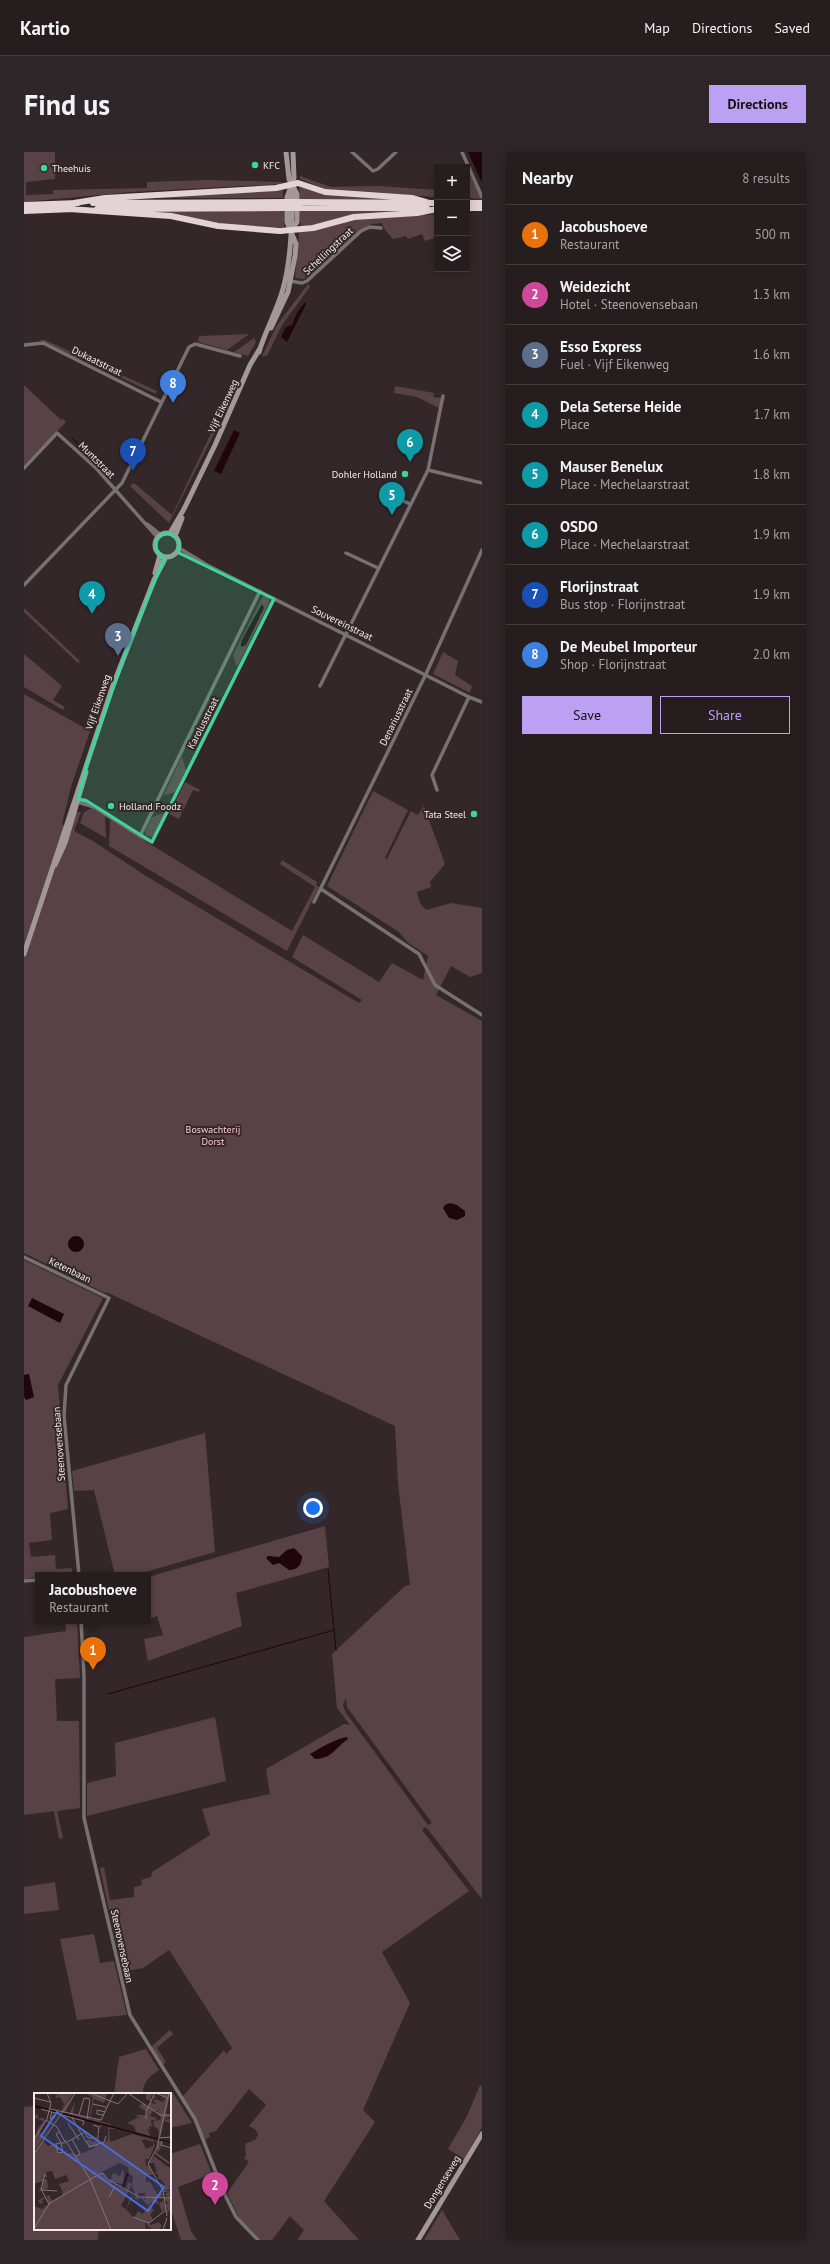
<!DOCTYPE html>
<meta charset="utf-8">
<style>
:root{--surface:#261d1f;--page:#2e2628;--text:#f1f3f6;--muted:#a4a2a4;--line:#423b3d;--accent:#bca0f2}
body{margin:0;font-family:"PT Sans",sans-serif;background:var(--page);color:var(--text)}
.controls{position:absolute;right:12px;top:12px;display:grid;overflow:hidden;border-radius:0px;box-shadow:0 2px 10px #0003}
.controls button{width:36px;height:36px;display:grid;place-items:center;padding:0;border:0;border-bottom:1px solid var(--line);background:var(--surface);color:var(--text);font:20px sans-serif}
.you{position:absolute;left:289px;top:1356px;width:14px;height:14px;margin:-10px;border:3px solid #fff;border-radius:50%;background:#1a73e8;box-shadow:0 0 0 6px #1a73e833}
.badge{display:grid;place-items:center;width:26px;height:26px;border-radius:50%;background:var(--accent);color:#fff;font-size:13px;font-weight:700}
.pin{position:absolute;translate:-50% -33px;filter:drop-shadow(0 1px 2px #0008)}
.pin::after{content:'';position:absolute;top:21px;width:14px;height:12px;background:inherit;clip-path:polygon(0 0,100% 0,50% 100%)}
.popup{position:absolute;left:11px;top:1420px;width:116px;height:52px;box-sizing:border-box;display:grid;place-content:center;border-radius:0px;background:var(--surface);filter:drop-shadow(0 1px 3px #0005);font-size:13px;white-space:nowrap;color:var(--muted)}
.popup b{font-size:15px;color:var(--text)}
.popup::after{content:'';position:absolute;left:50%;top:100%;margin-left:-8px;border:8px solid transparent;border-top-color:var(--surface)}
.list{margin:0;padding:0;list-style:none}
h2{display:flex;justify-content:space-between;align-items:center;height:52px;margin:0;padding:0 16px;font-size:17px}
h2 small{font-size:13px;font-weight:400;color:var(--muted)}
.list li{display:grid;grid-template-columns:26px 1fr auto;gap:12px;align-items:center;box-sizing:border-box;height:60px;padding:0 16px;border-top:1px solid var(--line)}
.list b{display:block;font-size:15px;white-space:nowrap}
.list p{margin:0;font-size:13px;white-space:nowrap;color:var(--muted)}
.list em{font-size:13px;font-style:normal;color:var(--muted)}
.actions{display:flex;gap:8px;padding:12px 16px}
.actions a{flex:1;padding:9px 0;border:1px solid var(--accent);border-radius:0px;text-align:center;font-size:14px;color:var(--accent)}
.actions .main{background:var(--accent);color:#111}
.icon{flex:none;width:22px;height:22px;fill:none;stroke:currentColor;stroke-width:2;stroke-linecap:round;stroke-linejoin:round}
.map{position:relative;flex:none;width:458px;height:2088px;overflow:hidden;border-radius:0px}
header{display:flex;align-items:center;gap:24px;box-sizing:border-box;height:56px;padding:0 20px;background:var(--surface);border-bottom:1px solid var(--line)}
header strong{font-size:19px}
nav{display:flex;gap:22px;margin-inline-start:auto;font-size:14px}
.intro{display:flex;align-items:center;justify-content:space-between;box-sizing:border-box;height:96px;padding:0 24px}
h1{margin:0;font-size:28px}
.button{padding:10px 18px;border-radius:0px;background:var(--accent);color:#111;font-size:14px;font-weight:700}
main{display:flex;gap:24px;padding:0 24px}
aside{flex:1;background:var(--surface);border-radius:0px;box-shadow:0 2px 10px #0003}
.map>svg:first-child{display:block}
.green{fill:#594246;fill-rule:evenodd}
.water{fill:#20050b}
.lines{fill:none;stroke-linecap:round;stroke-linejoin:round}
.stream{stroke:#20050b;stroke-width:1}
.minor{stroke:#777171;stroke-width:3.5}
.secondary{stroke:#a39899;stroke-width:5}
.motorway{stroke:#e3d3d5;stroke-width:6}
.motorway-bridge{stroke:#e3d3d5;stroke-width:6}
.marked{fill:#3ed4a2;fill-opacity:0.2;stroke:#3ed4a2;stroke-width:3;stroke-linejoin:round}
.poi-dot{fill:#3ed4a2;stroke:#332729;stroke-width:1.5}
.labels{text-anchor:middle;dominant-baseline:central;stroke-width:4;stroke-linejoin:round;paint-order:stroke}
.poi-label{font-size:10px;fill:#f3ebec;stroke:#332729;text-anchor:start}
.street-label{font-size:10px;fill:#f3ebec;stroke:#332729}
.park-label{font-size:10px;fill:#fdc6ce;stroke:#332729}
.inset-river{fill:none;stroke:#20050b;stroke-width:2}
.inset-road{fill:none;stroke:#807577;stroke-width:1}
.view{fill:#486ddc;fill-opacity:0.15;stroke:#486ddc;stroke-width:2}
.inset-edge{fill:none;stroke:#f3ebec;stroke-width:2}
</style>
<header>
<strong>Kartio</strong>
<nav><a>Map</a><a>Directions</a><a>Saved</a></nav>
</header>
<div class="intro"><h1>Find us</h1><a class="button">Directions</a></div>
<main>
<div class="map">
<svg width="458" height="2088" viewBox="0 0 458 2088">
<rect width="100%" height="100%" fill="#332729"/>
<path class="green" d="M0,0H31V27L2,30V43L29,42V38L123,36V30L184,28L257,30V32L107,40L0,50Z
M443,17L456,44L457,47L443,46Z
M276,24L307,35L355,34L413,38V45L303,38L276,27Z
M275,33L374,48H276Z
M255,38H259V46H104Z
M107,59H260V75L227,76Z
M275,59H388L322,64L277,76Z
M413,62V85L401,89L398,82L384,87L382,84L369,87L361,78L358,71L347,72L288,123L280,127L271,126L275,80L315,69Z
M284,132L286,135L258,173L243,204H238L253,173Z
M225,182L203,198L174,190L175,184Z
M230,186L232,190L224,204L210,200Z
M15,188H21L133,239L132,242Z
M0,233L37,268L39,267L42,270L0,313Z
M371,234L410,241L409,245L418,246L415,256L393,245L370,241Z
M190,275L193,276L145,371L106,334L110,331L148,363Z
M239,444L245,446V451L213,515L209,503ZM238,452L235,466L222,493L219,495L217,490Z
M0,456L56,509L54,511L0,460Z
M419,500L434,509L431,523L448,534L446,541L409,522Z
M0,502L38,534L29,548L41,555L39,558L0,535Z
M0,542L66,579L47,635L38,672L46,677L51,660H57L50,679L69,689L122,724L335,851L338,848L268,805L279,783L355,830L368,811L399,828L404,804L383,790L375,780L303,734L349,639L384,658L361,706L363,707L387,659L394,663L400,654L421,712L406,730L407,735L393,740L396,751L402,758L427,751L458,756V821L446,825L427,814L412,843L458,869V1747L402,1675L398,1678L445,1739L358,1800L386,1851L339,1958L351,1970L300,2049L335,2088H273L280,2078L266,2064L248,2088H235L218,2072L203,2041L225,2010L220,2006L222,2004L221,1992L232,1987L234,1982L232,1978L225,1974L242,1953L225,1937L192,1979L185,1981L186,1985L180,1988L158,1945L200,1898L202,1902L208,1896L145,1798L119,1816L98,1820L76,1716L80,1715L86,1748L110,1745V1735L118,1733L117,1728L127,1725L128,1720L186,1683L178,1657L246,1642L242,1617L320,1572L326,1573L313,1556L308,1502L381,1434L386,1433L374,1332L371,1274L82,1140L81,1141L0,1101ZM322,1546L323,1555L408,1671L404,1673L322,1561L319,1553Z
M158,604L162,618L151,640L139,644Z
M161,630L176,638L174,640L169,638L155,667L145,662Z
M68,656L81,664L82,686L56,671L60,660Z
M141,661L130,683L128,685L122,683L121,680L128,665Z
M87,668L268,779L291,735L256,712L258,708L293,730L292,733L295,735L263,799L85,694L86,670Z
M0,1108L79,1146L34,1233L44,1357L26,1361L28,1388L5,1391L7,1405L31,1403L32,1417L48,1416V1422L14,1423V1425L0,1427Z
M181,1281L191,1400L111,1423H91L70,1338L50,1339L48,1319Z
M301,1374L305,1415L212,1441L218,1474L124,1509L120,1487L139,1483L133,1464L124,1467V1425Z
M41,1469H53L56,1526L31,1527L33,1569H55L56,1656L33,1659L39,1686L35,1687L30,1659L0,1663V1485L42,1479Z
M191,1565L202,1629L63,1664V1631L92,1624L91,1591Z
M31,1730L35,1758L0,1762V1735Z
M70,1782L76,1811L90,1809L103,1863L53,1868L36,1787Z
M146,1878L149,1882L133,1896L142,1910L138,1913L127,1895Z
M122,1897L135,1918C126,1924 118,1931 119,1942H90L95,1905Z
M456,1933L458,1935V1975L440,2007L424,1997L443,1964Z
M149,1941L168,1971L146,1976V1942H143Z
M11,1954V2077H75L74,2088H0V1955Z
M176,1992L188,2022L154,2035L167,2079L173,2088H157L146,2055V2002Z
M418,2058L436,2088H400Z"/>
<path class="water" d="M444,0H458V31Z
M281,150L282,152L263,190L257,185L262,175L268,173L273,161Z
M210,278L216,281L197,322L190,319Z
M238,452L240,456L238,460L222,493L217,495V490Z
M426,1051L433,1053L441,1059V1064L433,1068L425,1066L419,1056L421,1053Z
M44 1092a8 8 0 1 1 16 0a8 8 0 1 1-16 0Z
M8,1146L40,1162L36,1171L4,1154Z
M5,1222L10,1245L2,1248L0,1245V1223Z
M270,1396L278,1404C278,1412 274,1418 265,1418L255,1411L249,1413L242,1406L244,1404L255,1405L263,1398Z
M323,1585L324,1587C312,1595 308,1607 291,1607L286,1602C297,1596 310,1587 323,1585Z"/>
<g class="lines">
<path class="stream" d="M48,286L82,318
M304,1417L312,1498
M84,1542L310,1478"/>
<path class="minor" d="M328,0L349,19L354,17L372,0
M438,0L458,45
M266,129L278,131L283,129L337,79L346,75L357,76
M0,193L19,191L137,250
M0,316L33,281L72,316L134,386
M404,318L458,331
M364,342L386,352
M123,372L137,383
M155,396L183,413L445,545L408,623L413,638
M153,400L173,409
M322,401L354,416
M0,433L98,331L165,195L171,192L216,204
M296,534L404,318L419,244
M445,545L458,550
M53,647L61,648L66,652
M54,650L70,655L116,684L236,439
M116,684L128,690L250,447
M297,737L395,802L411,833L458,863
M290,750L402,522L458,398
M0,1105L85,1146L42,1233L40,1264L55,1423
M0,1429L14,1428
M57,1469L60,1524V1666L106,1863L171,1967L200,2041L212,2065L234,2088"/>
<path class="secondary" d="M262,0L265,27L273,42V70L268,77
M247,176L264,140L271,104L272,92L263,70V45L270,26L269,0
M235,200C241,179 253,159 259,137C268,104 268,67 268,33
M131 393a12 12 0 1 1 24 0a12 12 0 1 1-24 0Z
M146,381L160,357L191,293L226,213L235,198
M151,384L158,366
M131,421L136,403
M31,713L41,691L62,620
M0,802L88,536L130,428L142,405
M394,2088L458,1982"/>
<path class="motorway" d="M277,50L413,51
M50,51L81,46L252,36L274,31L301,40L388,46L405,51
M69,51L259,50
M443,51H458
M0,53L54,51
M277,56H403
M443,56H458
M45,57L147,64L194,74L256,79L289,76L330,65L393,61L413,57
M73,57L259,56
M0,59L50,57"/>
<path class="motorway-bridge" d="M259,50H277
M259,56H277"/>
</g>
<path class="marked" d="M146,381L155,389V401L250,447L128,690L63,649L54,647L63,611L105,491L140,407L132,398V389L137,383Z"/>
<g class="poi-dot">
<circle cx="231" cy="13" r="4"/>
<circle cx="20" cy="16" r="4"/>
<circle cx="381" cy="322" r="4"/>
<circle cx="87" cy="654" r="4"/>
<circle cx="450" cy="662" r="4"/>
</g>
<g class="labels">
<g class="poi-label">
<text x="239" y="13">KFC</text>
<text x="28" y="16">Theehuis</text>
<text x="373" y="322" text-anchor="end">Dohler Holland</text>
<text x="95" y="654">Holland Foodz</text>
<text x="442" y="662" text-anchor="end">Tata Steel</text>
</g>
<g class="street-label">
<text transform="translate(304 99) rotate(-43)">Schellingstraat</text>
<text transform="translate(73 209) rotate(26)">Dukaatstraat</text>
<text transform="translate(199 254) rotate(-65)">Vijf Eikenweg</text>
<text transform="translate(73 308) rotate(45)">Muntstraat</text>
<text transform="translate(318 471) rotate(26)">Souvereinstraat</text>
<text transform="translate(74 550) rotate(-71)">Vijf Eikenweg</text>
<text transform="translate(372 565) rotate(-64)">Denariusstraat</text>
<text transform="translate(179 571) rotate(-63)">Karolusstraat</text>
<text transform="translate(46 1118) rotate(26)">Ketenbaan</text>
<text transform="translate(35 1292) rotate(-94)">Steenovensebaan</text>
<text transform="translate(98 1794) rotate(78)">Steenovensebaan</text>
<text transform="translate(418 2030) rotate(-59)">Dongenseweg</text>
</g>
<g class="park-label">
<text x="189" y="977">Boswachterij<tspan x="189" dy="12">Dorst</tspan></text>
</g>
</g>
<g transform="translate(10 1941)">
<rect width="137" height="137" fill="#332729"/>
<path d="M21,0H39L27,19L30,11L26,4L21,5L23,2ZM42,0L31,20L35,21L41,9L39,21L45,23L46,20V23L55,25L59,5L52,0L62,3L63,0H73L70,10L60,6L56,26L67,27L71,17L74,9L75,7L69,24L67,27L65,28L75,31L76,28V32L83,34L27,20ZM112,0H116L121,4L123,2L121,6L129,9L132,4L128,6L129,0H136L132,21L137,23L130,26L133,27L134,25L137,30L130,28L126,46L124,36L119,32L120,27H117L118,34L115,33L116,38L113,35L116,43L102,39L100,33L93,30L105,24L101,23L103,22H113L112,18L105,14L108,10L119,18L116,23L123,25L121,28L126,27L127,24L123,20L126,16L122,19L114,14L116,9L121,11L122,9H119L121,6L117,2V8L112,6ZM3,20L5,25H2L6,26L8,24L12,28L6,39L8,44L18,31L0,59V47L4,35L10,28L0,25ZM66,32L82,36H75L76,49L98,41L128,49L126,57L122,60L124,50L121,47L119,49L110,46L108,48L112,56L119,53V50L121,52L115,66H111L112,73H115L119,82H112V89H116L123,101L129,100L127,105L122,104L125,111L129,107L132,117H134L131,111H134L130,105H134L131,101L134,99H129L128,95L131,92L128,88L126,89L128,87L124,86V81L119,80L123,79L120,70H115L120,63L131,72L133,70L131,72L137,75V96L131,98H137V117L134,119L130,116L128,119L125,111L117,109L115,113L120,117L116,122L119,126L115,130L117,132L125,129L128,133L124,137H118L115,133V137L113,130L111,129L112,137H0V113L8,116L14,111L13,103L9,107H7L10,109L6,111L4,107L15,102L18,108L27,103L29,100L25,91L35,88L32,82L21,86L18,78L12,79L13,84H7L13,87L14,95L4,99L10,92L8,93L9,88L0,91V61L9,47L14,53L22,50L24,60L35,58L30,61L39,60L43,63L46,61L45,57H46L47,61L56,57L52,55L57,57L62,54H55L52,48L55,46L60,49L65,38V52L74,47V34L68,33L65,36ZM85,70L94,74L95,81L99,83L98,93L102,104L100,105L105,107L104,100H111L112,105L111,107L108,103V106L115,113L113,116L108,112L111,117L109,121L104,118L100,125L92,116L99,104L97,103L92,116L87,113L92,103L95,104L92,103L98,91L94,89L92,98L83,93L81,95L77,89L89,91L90,78L88,77L86,83L79,80L76,88L68,79Z" fill="#594246" fill-rule="evenodd"/>
<path d="M0,12L137,49V50L0,14Z" fill="#20050b"/>
<path class="inset-river" d="M89,94L94,80"/>
<path class="inset-road" d="M56,0L84,11L94,0M94,0L111,12M121,0L134,5M0,5L16,9M59,11L72,14M110,11L126,22H137M7,16L50,28L49,32M16,16L67,27L80,0M18,19L16,26L20,25L18,23M45,22L50,5L56,6L53,26M69,22L63,21V17L71,19M130,22L135,0M38,25L56,55M112,26V18L121,0M12,27L23,34L31,49M34,30L45,47M59,32L65,34L64,40M25,39L22,41L27,50L29,59L24,60L22,51L25,50H31M125,45L137,44M0,46L13,26L17,10L13,0M38,46L46,61L42,63M31,47L56,86L77,137M128,48L127,52L137,55M33,49L51,39L53,44L61,46M124,53L114,71L129,98L133,123M55,54L70,49L72,43M123,55L130,22M120,59L135,70M0,61L41,0M11,81L7,96L15,111M56,86L69,80L73,86L105,104L137,105M8,97L23,98M75,104L82,91M10,119L16,110L55,87M99,124L115,130L132,117M0,136L10,119M129,137L133,125"/>
<path class="view" d="M23,19L130,94L114,118L7,43Z"/>
<rect width="137" height="137" class="inset-edge"/>
</g>
</svg>
<div class="controls">
<button>+</button>
<button>−</button>
<button><svg class="icon" aria-label="layers" viewBox="0 0 24 24"><path d="M12 4l9 5-9 5-9-5zM3 14l9 5 9-5"/></svg></button>
</div>
<div class="you"></div>
<div class="pin badge" style="left:69px;top:1518px;background:#e8710a">1</div>
<div class="popup"><b>Jacobushoeve</b>Restaurant</div>
<div class="pin badge" style="left:191px;top:2053px;background:#d1479c">2</div>
<div class="pin badge" style="left:94px;top:504px;background:#5c6f8a">3</div>
<div class="pin badge" style="left:68px;top:462px;background:#0f9aa8">4</div>
<div class="pin badge" style="left:368px;top:363px;background:#0f9aa8">5</div>
<div class="pin badge" style="left:386px;top:310px;background:#0f9aa8">6</div>
<div class="pin badge" style="left:109px;top:319px;background:#1a4fb4">7</div>
<div class="pin badge" style="left:149px;top:251px;background:#3f7fe0">8</div>
</div>
<aside>
<h2>Nearby<small>8 results</small></h2>
<ul class="list">
<li><span class="badge" style="background:#e8710a">1</span><div><b>Jacobushoeve</b><p>Restaurant</p></div><em>500 m</em></li>
<li><span class="badge" style="background:#d1479c">2</span><div><b>Weidezicht</b><p>Hotel · Steenovensebaan</p></div><em>1.3 km</em></li>
<li><span class="badge" style="background:#5c6f8a">3</span><div><b>Esso Express</b><p>Fuel · Vijf Eikenweg</p></div><em>1.6 km</em></li>
<li><span class="badge" style="background:#0f9aa8">4</span><div><b>Dela Seterse Heide</b><p>Place</p></div><em>1.7 km</em></li>
<li><span class="badge" style="background:#0f9aa8">5</span><div><b>Mauser Benelux</b><p>Place · Mechelaarstraat</p></div><em>1.8 km</em></li>
<li><span class="badge" style="background:#0f9aa8">6</span><div><b>OSDO</b><p>Place · Mechelaarstraat</p></div><em>1.9 km</em></li>
<li><span class="badge" style="background:#1a4fb4">7</span><div><b>Florijnstraat</b><p>Bus stop · Florijnstraat</p></div><em>1.9 km</em></li>
<li><span class="badge" style="background:#3f7fe0">8</span><div><b>De Meubel Importeur</b><p>Shop · Florijnstraat</p></div><em>2.0 km</em></li>
</ul>
<div class="actions"><a class="main">Save</a><a>Share</a></div>
</aside>
</main>
